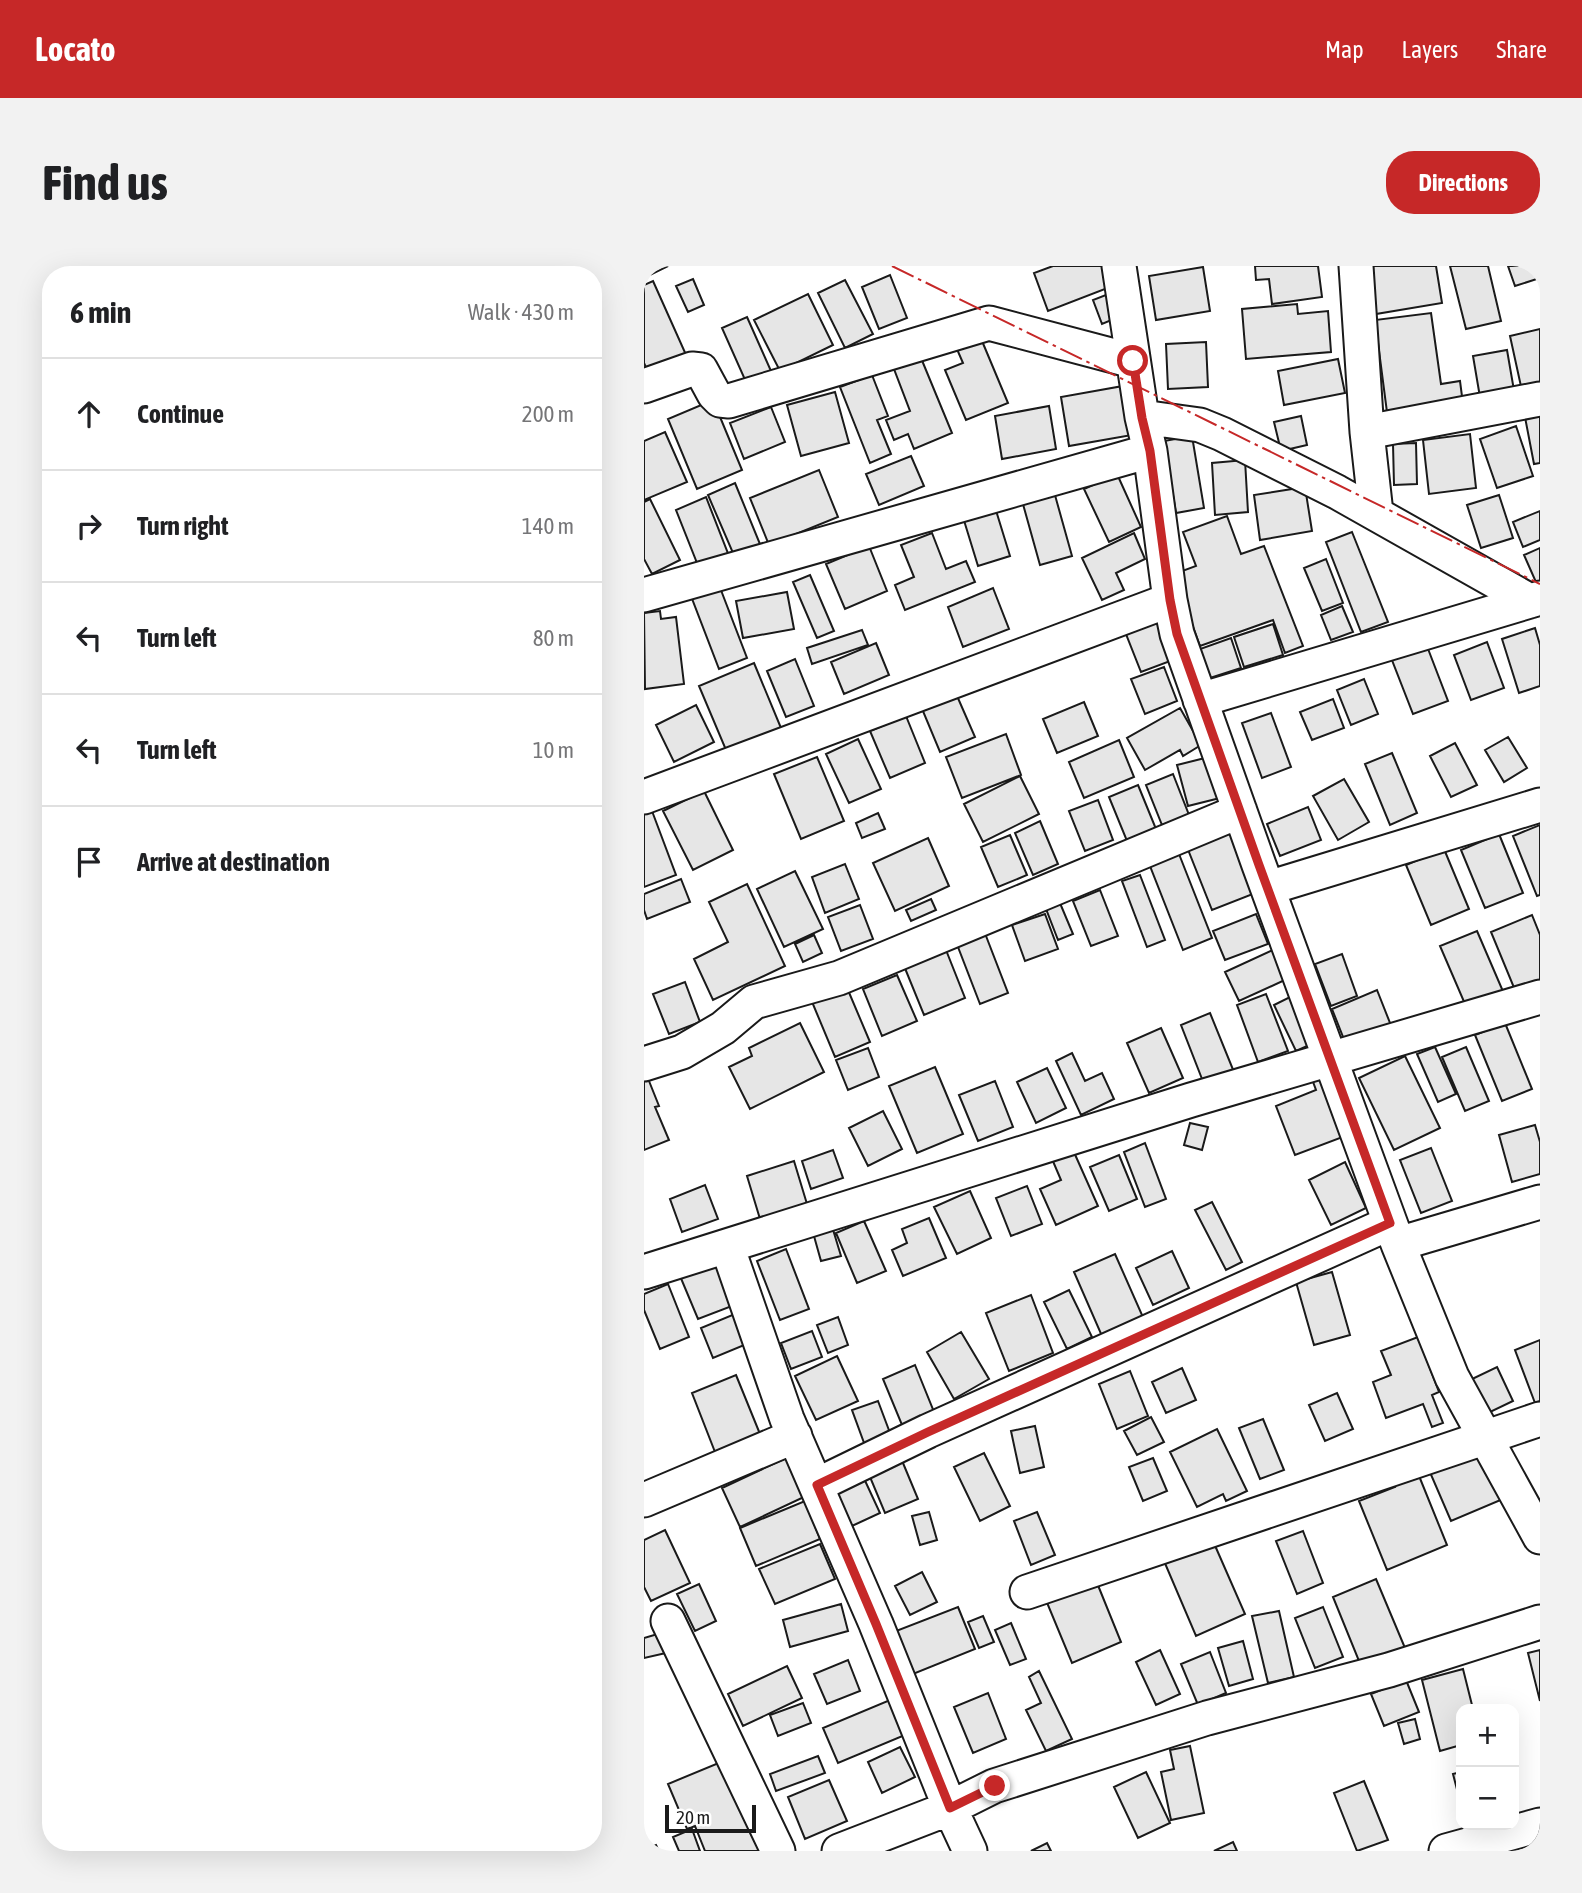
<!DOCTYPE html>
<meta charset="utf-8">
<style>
:root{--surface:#fff;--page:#f2f2f2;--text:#202124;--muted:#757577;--line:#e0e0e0;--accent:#c62828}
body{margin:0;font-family:"Asap Condensed",sans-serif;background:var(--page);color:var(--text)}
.controls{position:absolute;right:21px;bottom:21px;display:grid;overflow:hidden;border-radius:14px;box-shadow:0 7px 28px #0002}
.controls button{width:63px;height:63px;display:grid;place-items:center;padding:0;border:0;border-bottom:2px solid var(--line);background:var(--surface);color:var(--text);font:35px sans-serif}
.scale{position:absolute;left:21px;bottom:18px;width:91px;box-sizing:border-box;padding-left:7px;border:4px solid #1a1a1a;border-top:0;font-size:19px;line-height:24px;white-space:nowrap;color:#1a1a1a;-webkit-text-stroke:5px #fff;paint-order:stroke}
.stop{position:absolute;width:21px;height:21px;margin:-16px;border:5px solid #c62828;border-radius:50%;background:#fff}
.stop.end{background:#c62828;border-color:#fff;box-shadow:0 2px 7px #0008}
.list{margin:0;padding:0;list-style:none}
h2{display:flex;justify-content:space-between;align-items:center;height:91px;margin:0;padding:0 28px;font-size:30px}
h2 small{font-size:23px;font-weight:400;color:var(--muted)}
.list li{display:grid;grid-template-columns:46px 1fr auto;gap:21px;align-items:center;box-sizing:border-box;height:112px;padding:0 28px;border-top:2px solid var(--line)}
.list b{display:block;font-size:26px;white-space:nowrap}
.list em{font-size:23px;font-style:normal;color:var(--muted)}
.icon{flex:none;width:38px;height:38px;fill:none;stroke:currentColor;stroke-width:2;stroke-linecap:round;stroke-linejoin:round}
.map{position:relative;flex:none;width:896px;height:1585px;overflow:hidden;border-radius:28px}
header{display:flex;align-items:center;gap:42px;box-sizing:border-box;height:98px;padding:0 35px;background:var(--accent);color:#fff}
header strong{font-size:33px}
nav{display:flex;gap:38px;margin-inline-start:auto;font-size:24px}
.intro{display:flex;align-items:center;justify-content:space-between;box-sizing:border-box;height:168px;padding:0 42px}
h1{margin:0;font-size:49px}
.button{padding:18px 32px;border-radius:28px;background:var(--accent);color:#fff;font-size:24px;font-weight:700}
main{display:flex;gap:42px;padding:0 42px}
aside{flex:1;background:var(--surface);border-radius:28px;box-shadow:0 7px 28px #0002}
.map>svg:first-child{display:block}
.building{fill:#e6e6e6;stroke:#1a1a1a;stroke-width:2}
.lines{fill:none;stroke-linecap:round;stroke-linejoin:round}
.minor-casing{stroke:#1a1a1a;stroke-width:37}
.minor{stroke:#fff;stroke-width:33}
.power{stroke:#c62828;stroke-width:2;stroke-dasharray:24 5 3.5 5;stroke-linecap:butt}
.route{stroke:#c62828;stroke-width:9}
</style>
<header>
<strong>Locato</strong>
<nav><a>Map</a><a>Layers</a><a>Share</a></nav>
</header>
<div class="intro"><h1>Find us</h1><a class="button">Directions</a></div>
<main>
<aside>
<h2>6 min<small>Walk · 430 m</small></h2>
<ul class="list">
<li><svg class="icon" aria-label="ahead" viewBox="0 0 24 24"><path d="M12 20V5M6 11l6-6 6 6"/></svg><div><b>Continue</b></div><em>200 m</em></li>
<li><svg class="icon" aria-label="right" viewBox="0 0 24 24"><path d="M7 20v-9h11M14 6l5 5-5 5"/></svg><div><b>Turn right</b></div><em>140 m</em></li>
<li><svg class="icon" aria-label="left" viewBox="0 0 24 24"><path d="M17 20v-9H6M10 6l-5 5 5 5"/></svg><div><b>Turn left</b></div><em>80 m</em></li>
<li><svg class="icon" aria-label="left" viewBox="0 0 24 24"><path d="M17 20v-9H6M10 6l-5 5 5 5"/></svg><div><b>Turn left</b></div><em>10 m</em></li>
<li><svg class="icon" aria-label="arrive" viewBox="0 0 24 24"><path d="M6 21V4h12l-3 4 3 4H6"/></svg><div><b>Arrive at destination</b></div></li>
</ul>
</aside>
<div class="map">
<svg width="896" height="1585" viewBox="0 0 896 1585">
<rect width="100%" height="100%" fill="#fff"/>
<path class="building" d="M0,0H24L0,12Z
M409,0H467L474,18L404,45L390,7Z
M611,0H674L678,31L628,38L625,13L612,14Z
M726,0H792L798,37L726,49Z
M806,0H844L857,55L822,63Z
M864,0H896V12L871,20Z
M559,1L566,45L512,54L505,10Z
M246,9L263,52L235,63L218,21Z
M49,13L60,39L44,46L32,20Z
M201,14L229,68L201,82L174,27Z
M9,15L43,91L5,108L0,97V19Z
M472,25L482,48L458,58L449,34Z
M164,28L189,79L136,105L110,54Z
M653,38L654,48L684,45L687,86L602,93L598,43Z
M787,47L797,118L816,115L819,138L744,154L731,54Z
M103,51L127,105L102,116L78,62Z
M333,63L364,137L322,154L301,104L319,97L309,74Z
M896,63V121L878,125L866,70Z
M562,76L564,121L524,123L522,78Z
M863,84L872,136L838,143L829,90Z
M277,92L308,167L270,183L264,168L250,174L242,154L266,145L250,103Z
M694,93L701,127L640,139L634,105Z
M228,109L244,150L233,154L247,188L226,197L196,121Z
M479,120L488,169L425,180L417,131Z
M191,126L205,177L157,190L143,139Z
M69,134L98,204L53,223L24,153Z
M405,140L412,183L358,193L351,150Z
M127,141L141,176L100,193L86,157Z
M896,143V197L890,198L880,146Z
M657,150L663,179L637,185L630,156Z
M872,160L889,210L853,222L836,173Z
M21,166L43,216L0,234V175Z
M826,168L832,222L785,228L779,174Z
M548,170L560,242L532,247L520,175Z
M772,177L773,218L750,219L749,178Z
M267,190L280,220L235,239L222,208Z
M601,194L604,246L571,249L568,197Z
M175,204L194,251L125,279L106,232Z
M473,208L497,261L465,276L440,223Z
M91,217L118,283L92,294L64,229Z
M661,221L668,265L616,274L610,229Z
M409,222L428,290L396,299L377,231Z
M855,229L869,272L837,282L823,239Z
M62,231L85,290L55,302L32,244Z
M6,233L36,294L8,308L0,293V236Z
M350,238L366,290L334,300L318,248Z
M896,245V274L879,281L869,256Z
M583,250L597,288L620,280L659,380L641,387L629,354L556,380L530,308L552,300L539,266Z
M708,266L744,356L717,366L682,276Z
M288,267L302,303L322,295L331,316L261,344L251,319L270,311L257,279Z
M490,267L501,293L472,307L480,324L458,334L438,292Z
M225,280L243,325L201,343L182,298Z
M896,282V322L895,323L880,289Z
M682,293L699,337L678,345L660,302Z
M166,309L190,365L173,372L149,316Z
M75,319L103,392L75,403L47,330Z
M349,322L365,363L319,381L304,341Z
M143,326L150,363L99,372L92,335Z
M698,340L709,366L687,374L677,349Z
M16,345L17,353L32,351L40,418L1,423L0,347Z
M512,350L529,394L497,406L480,363Z
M629,358L639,389L600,401L590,371Z
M891,362L896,379V420L875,427L858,373Z
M218,364L224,379L168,398L163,382Z
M587,372L597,402L566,412L556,383Z
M781,375L804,435L769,448L746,389Z
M843,376L860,422L827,434L810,389Z
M232,377L245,409L200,428L187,396Z
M151,393L170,440L142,451L123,405Z
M110,397L137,462L82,484L55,420Z
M520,401L533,435L501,448L487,413Z
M720,413L734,448L707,459L693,424Z
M310,423L331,471L296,486L276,438Z
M689,433L700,462L668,474L656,446Z
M440,436L454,470L413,487L399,453Z
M52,439L70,476L30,496L12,459Z
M536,442L557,479L539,490L536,484L501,504L483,472Z
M627,447L647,501L618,512L598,457Z
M262,450L281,497L246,512L226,465Z
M362,468L377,509L318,532L302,491Z
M864,471L883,502L860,516L841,484Z
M214,473L237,523L205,537L182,488Z
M475,474L490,511L440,532L425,496Z
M811,477L833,519L807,531L786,490Z
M748,487L773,547L746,559L721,498Z
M173,491L200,555L157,573L130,508Z
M565,491L576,532L544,540L533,499Z
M529,508L545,549L518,559L502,519Z
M376,510L395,548L339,576L320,538Z
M700,513L725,556L694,574L669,530Z
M494,519L512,563L483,575L465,531Z
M60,525L89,584L49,604L19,545Z
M454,534L469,574L441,585L425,545Z
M664,541L677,574L636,590L623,558Z
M8,545L32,609L0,621V548Z
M234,547L241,563L218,572L212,557Z
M396,555L414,598L389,609L371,567Z
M896,559V629L893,630L869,570Z
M588,562L614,626L568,644L543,581Z
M855,568L879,627L841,642L817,584Z
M366,569L383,609L354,621L337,581Z
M284,572L305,620L251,645L229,597Z
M800,583L825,643L787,659L762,599Z
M535,588L568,672L539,684L506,600Z
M201,598L215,633L181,647L168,611Z
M151,605L179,663L140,681L113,623Z
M496,609L521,674L503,681L478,615Z
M37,613L46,636L3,653L0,644V628Z
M103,618L141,700L69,734L50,693L84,676L65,636Z
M456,624L474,670L447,680L429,635Z
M413,630L429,668L414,674L399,635Z
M287,633L292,644L267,655L262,644Z
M216,639L229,673L197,685L184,651Z
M401,648L414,683L381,695L368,659Z
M612,648L624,678L581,694L569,665Z
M888,649L896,669V719L873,729L847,666Z
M337,657L364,727L336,738L309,668Z
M833,665L861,730L824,745L796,680Z
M170,669L178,687L159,696L151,678Z
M300,679L321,732L280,749L258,695Z
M629,684L643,713L595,735L581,706Z
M698,688L713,730L687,740L671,698Z
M253,709L273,755L238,770L219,723Z
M41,716L56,756L25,768L9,728Z
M201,717L226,776L191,791L166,731Z
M733,724L748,762L703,781L688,743Z
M622,728L644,785L614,796L593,739Z
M648,730L670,777L652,785L630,739Z
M566,747L590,806L560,818L537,759Z
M156,757L180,806L106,843L85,801L108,790L105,782Z
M861,757L888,823L858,835L831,769Z
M517,762L539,812L505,827L483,777Z
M791,781L812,828L794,836L773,788Z
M822,781L845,835L821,845L798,791Z
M224,782L235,811L204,824L192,794Z
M428,787L441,815L458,807L470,833L437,849L412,795Z
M761,790L796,862L750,884L715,812Z
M291,801L319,868L273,887L245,820Z
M403,802L422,842L392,857L373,816Z
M689,805L712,866L651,889L632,840L672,824L668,813Z
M3,810L15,840L11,841L25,874L0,884V812Z
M351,815L369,861L334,875L315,829Z
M239,845L258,883L224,900L205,862Z
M546,857L564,861L558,884L540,879Z
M891,859L896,876V908L868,916L855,869Z
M501,877L522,933L501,941L480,886Z
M787,882L808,935L777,947L756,894Z
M189,884L199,912L167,923L158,895Z
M429,884L454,940L412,959L396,923L417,914L408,893Z
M475,889L493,933L465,945L446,901Z
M150,895L163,938L116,953L103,910Z
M701,896L722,942L687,959L665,914Z
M61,919L74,953L38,966L26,933Z
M383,920L398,958L367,970L352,932Z
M326,925L347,972L313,988L290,941Z
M568,936L598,996L582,1004L551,944Z
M285,952L302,992L259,1010L248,984L263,977L258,963Z
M220,955L242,1005L213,1017L192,967Z
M187,957L197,990L177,995L168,963Z
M142,983L165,1043L136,1054L113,995Z
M528,985L545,1022L509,1039L492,1002Z
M471,988L502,1058L461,1077L430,1006Z
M71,996L88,1040L54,1053L36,1010Z
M688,1006L706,1069L670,1079L652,1016Z
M24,1018L45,1071L16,1083L0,1044V1028Z
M425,1024L448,1071L423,1083L400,1036Z
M387,1029L409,1087L365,1105L342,1047Z
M98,1045L110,1075L69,1092L57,1062Z
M194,1051L204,1079L184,1087L173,1059Z
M168,1065L178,1091L147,1103L137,1077Z
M317,1066L345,1113L310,1133L283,1086Z
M774,1071L795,1126L788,1129L799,1157L788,1161L779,1138L742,1152L729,1116L747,1109L737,1085Z
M896,1074V1135L891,1137L871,1084Z
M193,1090L214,1135L172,1154L151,1110Z
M271,1099L290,1146L258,1159L239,1113Z
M853,1101L869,1135L842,1148L826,1114Z
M538,1102L552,1134L522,1147L508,1116Z
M486,1105L504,1150L473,1163L455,1118Z
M92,1109L116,1168L71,1186L48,1127Z
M693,1127L709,1163L681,1175L665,1139Z
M234,1135L249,1175L223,1185L208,1144Z
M507,1151L520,1176L493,1189L480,1165Z
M619,1153L640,1204L616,1213L595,1162Z
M391,1160L400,1201L376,1207L367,1165Z
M573,1163L603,1225L582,1235L579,1228L553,1241L526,1186Z
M837,1182L859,1233L807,1255L785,1204Z
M254,1185L274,1233L241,1247L221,1199Z
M340,1187L366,1240L336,1255L310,1201Z
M142,1192L160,1231L96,1261L78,1222Z
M509,1192L523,1225L499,1235L485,1201Z
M771,1200L803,1279L743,1304L715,1235L751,1221L747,1210Z
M217,1206L236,1247L208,1260L189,1219Z
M161,1235L176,1273L112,1300L96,1262Z
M285,1246L293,1274L276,1279L268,1250Z
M393,1246L411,1289L387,1299L370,1255Z
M21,1264L46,1317L7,1335L0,1321V1274Z
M659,1265L679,1317L653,1328L632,1275Z
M569,1275L601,1348L552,1370L520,1295Z
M176,1278L191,1313L131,1338L115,1303Z
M278,1306L293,1336L266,1349L251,1320Z
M449,1307L477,1376L428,1397L399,1327Z
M732,1313L761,1382L717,1400L689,1331Z
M55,1318L72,1355L51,1365L33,1328Z
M197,1338L204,1365L146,1381L139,1354Z
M314,1341L331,1383L269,1408L252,1365Z
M679,1341L699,1391L671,1402L651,1352Z
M635,1345L650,1411L624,1417L608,1350Z
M339,1350L350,1376L335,1382L324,1356Z
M367,1357L382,1393L366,1399L351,1364Z
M17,1367L22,1387L0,1392V1372Z
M599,1375L609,1413L585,1420L574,1382Z
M516,1384L536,1428L512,1439L492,1396Z
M896,1384V1435L884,1387Z
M566,1386L582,1427L554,1439L537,1398Z
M204,1394L216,1425L183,1438L170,1408Z
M143,1400L158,1432L99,1460L84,1428Z
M819,1403L829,1443H817V1479L796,1485L778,1414Z
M395,1405L428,1473L402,1485L382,1444L397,1437L385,1411Z
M762,1414L775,1446L740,1460L727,1428Z
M344,1427L362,1473L329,1487L310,1441Z
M246,1434L261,1469L194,1497L179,1462Z
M159,1437L167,1457L134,1470L126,1449Z
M771,1453L776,1473L760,1478L754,1457Z
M546,1480L560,1547L527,1554L517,1506L530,1503L526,1484Z
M256,1481L271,1511L238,1527L224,1496Z
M174,1490L181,1507L132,1525L126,1508Z
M77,1496L118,1585H61L51,1560L43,1563L24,1518Z
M502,1506L526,1557L494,1572L470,1521Z
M817,1506V1539L809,1508Z
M185,1514L203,1555L161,1573L144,1531Z
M720,1515L744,1574L713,1585L690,1527Z
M48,1563L56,1585H35L29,1571Z
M589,1576L593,1585H570Z
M403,1577L407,1585H387Z
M12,1579L15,1585H0V1584Z"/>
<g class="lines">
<g class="minor-casing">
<path id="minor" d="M475,0L498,151L506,185L526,334L533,368L615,599L754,978L808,1111L896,1271
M712,0L723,166L732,247
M0,120L48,103L57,104L70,128L76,134L85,135L345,57L489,95
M498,151L556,159L578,168L693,226L886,335
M723,166L896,133
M0,329L506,185
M556,434L896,332
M0,531L526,334
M624,622L896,539
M0,798L38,786L79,762L110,736L195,712L596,545
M754,978L896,936
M83,980L143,1153L232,1358L306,1542L326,1585
M0,1006L547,834L896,731
M173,1219L284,1165L746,957
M0,1234L151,1170
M383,1326L896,1153
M24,1355L134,1585
M195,1585L306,1542L350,1520L563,1452L745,1404L896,1356
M802,1585L896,1559"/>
</g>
<use href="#minor" class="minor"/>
<path class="power" d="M248,0L896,318"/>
</g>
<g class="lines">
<path class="route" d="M351,1520L306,1542L232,1358L173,1219L284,1166L746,957L615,599L533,368L526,334L506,185L498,152L489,95"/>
</g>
</svg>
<div class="controls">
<button>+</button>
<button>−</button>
</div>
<div class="scale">20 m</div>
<div class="stop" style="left:489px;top:95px"></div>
<div class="stop end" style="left:351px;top:1520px"></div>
</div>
</main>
